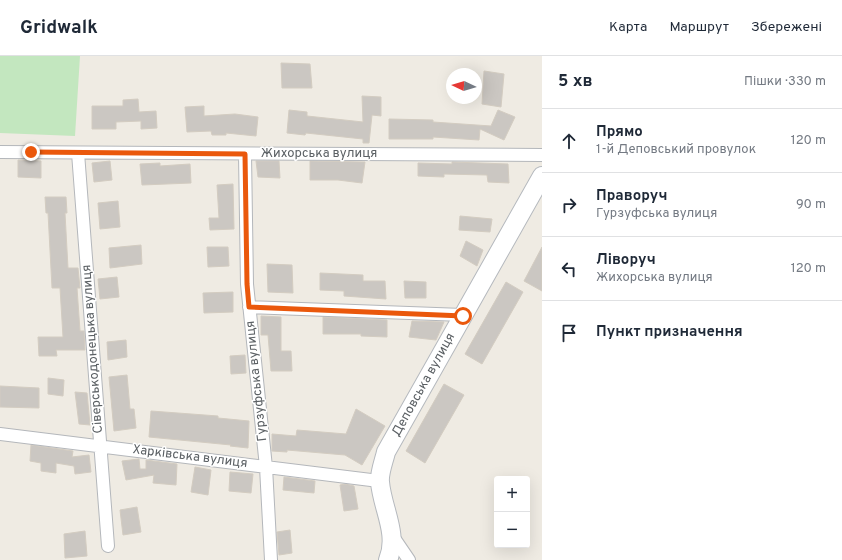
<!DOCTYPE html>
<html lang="uk">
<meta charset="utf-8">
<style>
:root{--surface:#fff;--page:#f6f6f7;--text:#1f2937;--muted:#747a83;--line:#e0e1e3}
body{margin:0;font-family:Overpass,sans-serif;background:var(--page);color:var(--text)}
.controls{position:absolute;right:12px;bottom:12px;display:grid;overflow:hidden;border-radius:4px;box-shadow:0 4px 16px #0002}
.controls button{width:36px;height:36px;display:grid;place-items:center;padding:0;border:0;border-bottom:1px solid var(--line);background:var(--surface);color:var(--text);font:20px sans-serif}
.compass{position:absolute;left:446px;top:12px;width:36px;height:36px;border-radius:50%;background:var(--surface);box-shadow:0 4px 16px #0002;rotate:274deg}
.stop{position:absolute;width:12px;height:12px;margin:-9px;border:3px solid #ea580c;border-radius:50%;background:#fff}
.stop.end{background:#ea580c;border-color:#fff;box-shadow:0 1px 4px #0008}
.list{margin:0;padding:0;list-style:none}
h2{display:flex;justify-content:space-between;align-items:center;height:52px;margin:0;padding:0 16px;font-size:17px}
h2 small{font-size:13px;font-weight:400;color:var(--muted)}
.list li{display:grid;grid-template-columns:26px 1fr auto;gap:12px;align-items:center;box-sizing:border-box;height:64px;padding:0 16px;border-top:1px solid var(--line)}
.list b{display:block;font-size:15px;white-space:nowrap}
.list p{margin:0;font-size:13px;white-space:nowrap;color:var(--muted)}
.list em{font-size:13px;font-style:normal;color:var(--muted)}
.icon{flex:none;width:22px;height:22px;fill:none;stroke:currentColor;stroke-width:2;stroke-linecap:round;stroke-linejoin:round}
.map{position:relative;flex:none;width:542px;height:504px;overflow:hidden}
header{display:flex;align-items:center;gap:24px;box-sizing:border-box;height:56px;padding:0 20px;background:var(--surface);border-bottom:1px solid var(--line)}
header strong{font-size:19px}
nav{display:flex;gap:22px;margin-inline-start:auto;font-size:14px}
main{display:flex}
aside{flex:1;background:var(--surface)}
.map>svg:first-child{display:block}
.green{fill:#c3e7bf}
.building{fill:#cbc7c2;stroke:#d3ccc1}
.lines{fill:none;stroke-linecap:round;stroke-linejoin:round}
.minor-casing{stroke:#b4b7bb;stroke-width:14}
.secondary-casing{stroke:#b5b9be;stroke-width:20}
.minor{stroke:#fff;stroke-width:12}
.secondary{stroke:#fff;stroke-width:18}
.route{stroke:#ea580c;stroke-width:5}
.labels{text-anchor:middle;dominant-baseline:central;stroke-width:3;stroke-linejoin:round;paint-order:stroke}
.street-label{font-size:13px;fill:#5b6064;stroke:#fff}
</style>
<header>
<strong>Gridwalk</strong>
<nav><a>Карта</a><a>Маршрут</a><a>Збережені</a></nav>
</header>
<main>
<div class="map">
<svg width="542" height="504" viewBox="0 0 542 504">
<rect width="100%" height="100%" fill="#efebe3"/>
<path class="green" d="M0,0H80L75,80L0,77Z"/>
<path class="building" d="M281,7L310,8L312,32H282Z
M484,15L504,18L501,51L482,48Z
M362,40L381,41V60L372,59L369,87H363V83L306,77L305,79L287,77L289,54L307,56V60L363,66Z
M138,43L139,56L156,55L157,72L141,73V65L116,66V73H92V50H123V44Z
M204,50V60L235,58L258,61L256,80L226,77V79H212L211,75L187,76L185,51Z
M498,54L515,61L504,84L480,73L479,84L433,81V83H389V63L433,64V66L491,70Z
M18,104L41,105V122L18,121Z
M110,105L112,124L94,126L92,107Z
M256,105H279L280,122L258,121Z
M310,105L365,106L362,127L338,124H310Z
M452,106L508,108L509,127L488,126L487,119L444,118V121L418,120V107L452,108Z
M160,107V110L190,108L191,127L142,129L140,108Z
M233,128L234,173L210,174L209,162H219L217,129Z
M45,141H66L67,157H65L68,212H78L80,232H77L80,275H84L85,294H56L57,300H39L38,281H63L60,232H52L48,157H46Z
M118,145L120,171L100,173L98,147Z
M460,160L492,163L490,176L459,174Z
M466,185L483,194L477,210L460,200Z
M141,189L142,208L110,212L109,192Z
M207,191H228L229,210L208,211Z
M542,191V235L524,225Z
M267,208L292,209L293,237L268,236Z
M320,217L363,219V225H385L386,243L344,240V235L320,234Z
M117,221L119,241L100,243L98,223Z
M404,225L426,226V242H405Z
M506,226L523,236L482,308L465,298Z
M233,236V256L204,257L203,237Z
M261,260L281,261V295H291L292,315H271L268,279H261Z
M323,261L387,264V281L361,280V278H323Z
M412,265L444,266L436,284L409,281Z
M126,284L127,301L108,304L107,286Z
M245,299L246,317L231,318L230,300Z
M127,319L130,353H134L136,372L114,375L109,321Z
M48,322L64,324L63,340L48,338Z
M444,328L464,339L425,407L406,395Z
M0,330L39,332V352L0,351Z
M75,336L87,337L90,369L79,368Z
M356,353L385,370L362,409L345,399L287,394V396L272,395V378L296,380L297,374L346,378Z
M151,355L218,360V362L249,365L248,392L230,390L231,389L149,381Z
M31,389L73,395L72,401L89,399L91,416L75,418L74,410L56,407V417L41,415V407L30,405Z
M139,403L140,413H146V404L177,408L176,429L153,427L154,419L126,424L122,405Z
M195,411L211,414L208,439L191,436Z
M230,416L253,418L251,437L229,435Z
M284,421L315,425L314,437L283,434Z
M345,428L354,430L358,453L344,455L340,429Z
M137,451L141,476L123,479L120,454Z
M290,474L292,497L279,499L277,476Z
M85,475L87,500L65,502L64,478Z"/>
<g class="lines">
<g class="minor-casing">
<path id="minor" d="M0,96L542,99
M78,97L108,490
M245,98L247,228L266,411L271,504
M249,251L463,259
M0,378L379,425
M392,479L409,504"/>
</g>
<g class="secondary-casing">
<path id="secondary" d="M388,504C399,478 382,452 380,426C379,417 384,405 386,396L542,120"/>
</g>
<use href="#minor" class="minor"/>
<use href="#secondary" class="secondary"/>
</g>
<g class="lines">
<path class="route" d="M31,96L245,98L247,228L249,251L463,260"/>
</g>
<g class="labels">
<g class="street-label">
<text x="319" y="98">Жихорська вулиця</text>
<text transform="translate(93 293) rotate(-94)">Сіверськодонецька вулиця</text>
<text transform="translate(257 325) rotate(-96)">Гурзуфська вулиця</text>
<text transform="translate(424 329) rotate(-61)">Деповська вулиця</text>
<text transform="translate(190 401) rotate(7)">Харківська вулиця</text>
</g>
</g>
</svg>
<div class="controls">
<button>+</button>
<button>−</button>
</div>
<svg class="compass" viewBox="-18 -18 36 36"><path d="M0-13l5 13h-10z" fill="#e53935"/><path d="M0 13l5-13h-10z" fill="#747a83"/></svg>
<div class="stop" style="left:463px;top:260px"></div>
<div class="stop end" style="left:31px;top:96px"></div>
</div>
<aside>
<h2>5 хв<small>Пішки · 330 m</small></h2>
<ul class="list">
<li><svg class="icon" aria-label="ahead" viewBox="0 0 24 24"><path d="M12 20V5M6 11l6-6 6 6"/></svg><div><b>Прямо</b><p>1-й Деповський провулок</p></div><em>120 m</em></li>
<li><svg class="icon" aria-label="right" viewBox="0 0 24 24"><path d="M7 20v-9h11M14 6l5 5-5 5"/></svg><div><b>Праворуч</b><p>Гурзуфська вулиця</p></div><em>90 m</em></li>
<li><svg class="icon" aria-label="left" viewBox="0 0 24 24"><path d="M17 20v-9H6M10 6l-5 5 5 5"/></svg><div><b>Ліворуч</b><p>Жихорська вулиця</p></div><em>120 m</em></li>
<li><svg class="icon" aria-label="arrive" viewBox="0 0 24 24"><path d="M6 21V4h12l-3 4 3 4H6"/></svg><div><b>Пункт призначення</b></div></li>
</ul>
</aside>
</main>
